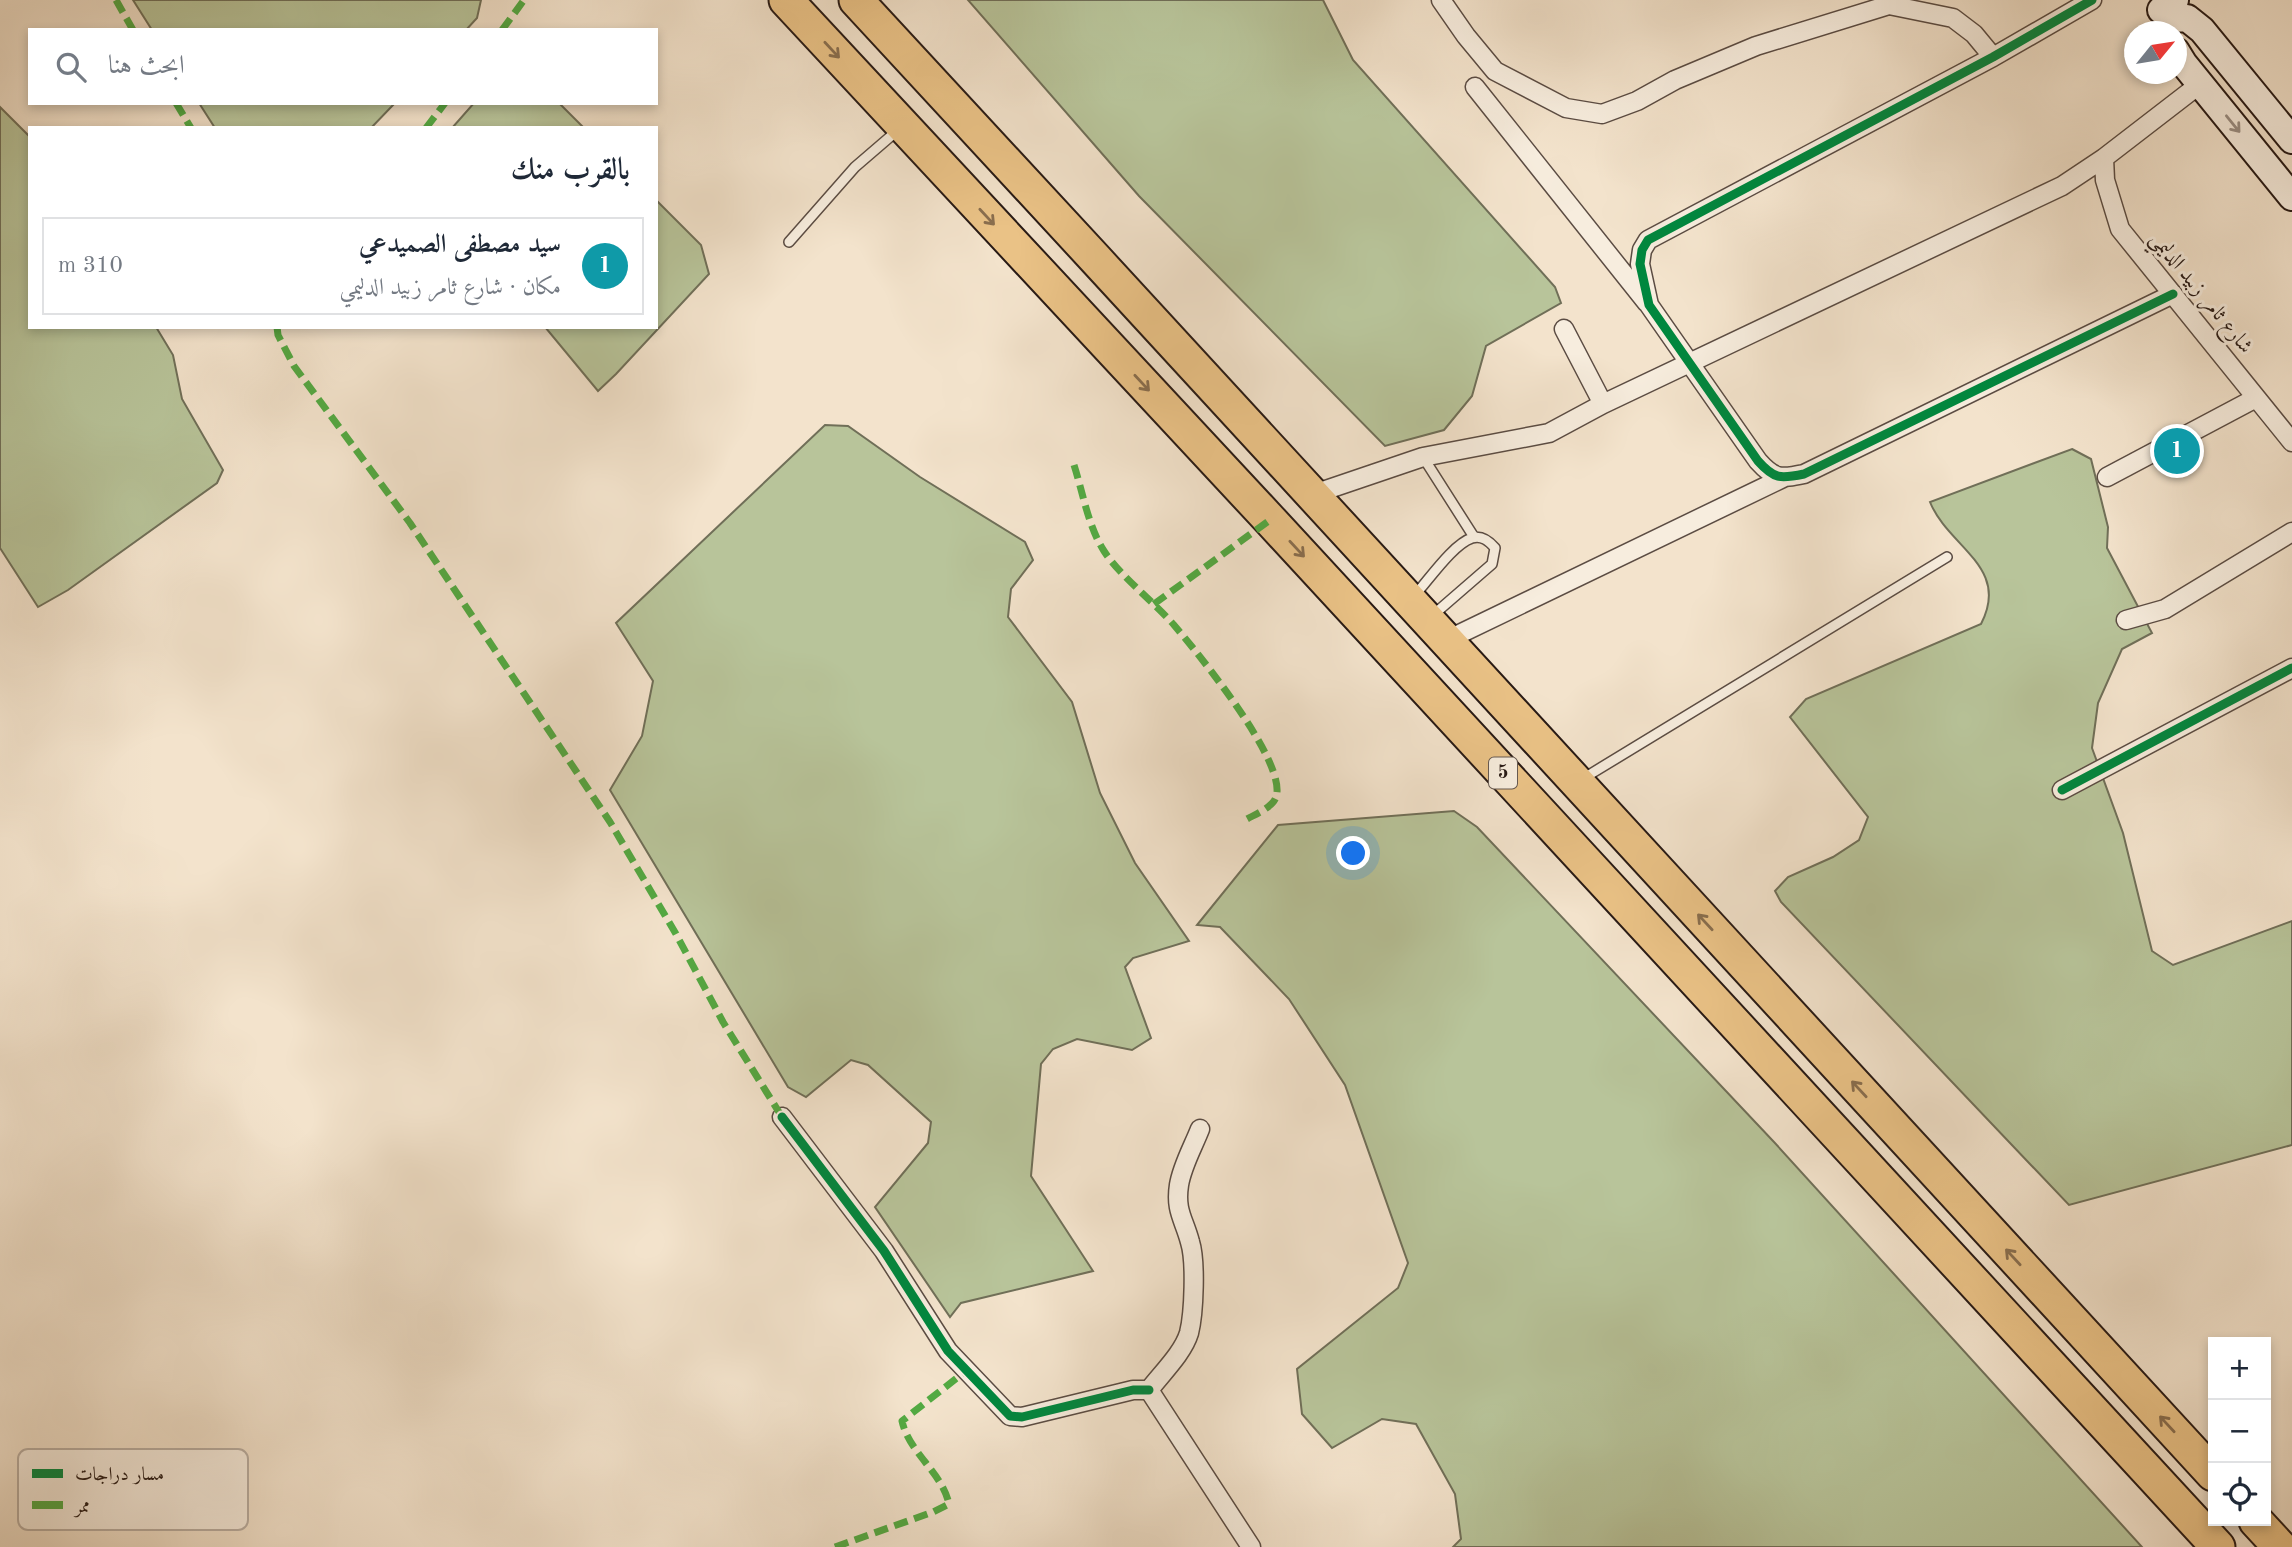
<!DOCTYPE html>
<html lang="ar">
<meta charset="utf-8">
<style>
:root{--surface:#fff;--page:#f6f6f7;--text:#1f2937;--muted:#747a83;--line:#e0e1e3;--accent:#b45309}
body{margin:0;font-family:"Old Standard TT",Amiri,serif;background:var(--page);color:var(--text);direction:rtl}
.controls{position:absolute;right:21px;bottom:21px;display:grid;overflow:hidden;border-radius:0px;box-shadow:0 4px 10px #0003}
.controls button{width:63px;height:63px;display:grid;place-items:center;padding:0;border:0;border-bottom:2px solid var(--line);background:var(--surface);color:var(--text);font:35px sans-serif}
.compass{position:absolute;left:2124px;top:21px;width:63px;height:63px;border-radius:50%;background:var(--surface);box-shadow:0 4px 10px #0003;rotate:60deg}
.you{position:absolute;left:1354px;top:854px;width:24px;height:24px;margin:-18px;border:5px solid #fff;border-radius:50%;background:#1a73e8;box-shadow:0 0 0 10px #1a73e833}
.badge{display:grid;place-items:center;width:46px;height:46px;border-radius:50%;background:var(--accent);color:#fff;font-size:23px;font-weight:700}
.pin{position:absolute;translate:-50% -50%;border:4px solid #fff;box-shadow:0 2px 7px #0006}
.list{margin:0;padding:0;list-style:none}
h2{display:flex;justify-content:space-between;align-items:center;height:91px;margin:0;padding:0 28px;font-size:30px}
h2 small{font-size:23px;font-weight:400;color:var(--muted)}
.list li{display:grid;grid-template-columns:46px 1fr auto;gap:21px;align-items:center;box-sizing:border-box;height:98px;margin:0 14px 14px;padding:0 14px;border:2px solid var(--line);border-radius:0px}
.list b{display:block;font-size:26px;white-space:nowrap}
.list p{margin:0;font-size:23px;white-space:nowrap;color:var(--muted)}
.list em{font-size:23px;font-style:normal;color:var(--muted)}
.icon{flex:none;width:38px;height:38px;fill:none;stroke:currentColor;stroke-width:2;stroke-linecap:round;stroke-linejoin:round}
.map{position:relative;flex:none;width:2292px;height:1547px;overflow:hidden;direction:ltr}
.search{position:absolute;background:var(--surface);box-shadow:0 4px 10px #0003;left:28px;top:28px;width:630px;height:77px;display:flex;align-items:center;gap:18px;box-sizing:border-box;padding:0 24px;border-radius:0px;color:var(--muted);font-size:26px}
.panel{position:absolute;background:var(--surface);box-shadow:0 4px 10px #0003;left:28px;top:126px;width:630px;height:203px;border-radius:0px;direction:rtl}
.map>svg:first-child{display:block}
.green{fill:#b8c49a;stroke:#706f58;stroke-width:2}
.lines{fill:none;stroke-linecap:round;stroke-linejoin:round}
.lane-casing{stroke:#5b4c43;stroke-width:12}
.street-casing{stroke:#5b4c43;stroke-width:21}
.secondary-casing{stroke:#281a15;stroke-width:30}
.highway-casing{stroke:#281a15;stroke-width:37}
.lane{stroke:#f7edde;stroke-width:9}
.street{stroke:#f7edde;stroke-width:18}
.secondary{stroke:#f7edde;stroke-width:26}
.highway{stroke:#eac286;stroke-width:33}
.quiet{stroke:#53a942;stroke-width:7;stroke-dasharray:14 7;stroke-linecap:butt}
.cycleway-casing{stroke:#f7edde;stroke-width:13}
.cycleway{stroke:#00873e;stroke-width:9}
.oneway{stroke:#896e4e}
.oneway2{stroke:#9a8e84}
.labels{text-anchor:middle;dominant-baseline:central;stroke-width:6;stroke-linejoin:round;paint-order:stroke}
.shield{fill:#f7edde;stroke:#665951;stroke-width:2}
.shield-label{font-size:19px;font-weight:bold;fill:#281a15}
.street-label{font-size:21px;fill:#281a15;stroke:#f7edde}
.key{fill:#f7edde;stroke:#b9aea2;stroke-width:2}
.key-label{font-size:19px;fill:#281a15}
</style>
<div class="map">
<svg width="2292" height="1547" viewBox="0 0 2292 1547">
<rect width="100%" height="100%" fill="#f3e3cc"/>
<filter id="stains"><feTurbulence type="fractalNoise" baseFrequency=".00286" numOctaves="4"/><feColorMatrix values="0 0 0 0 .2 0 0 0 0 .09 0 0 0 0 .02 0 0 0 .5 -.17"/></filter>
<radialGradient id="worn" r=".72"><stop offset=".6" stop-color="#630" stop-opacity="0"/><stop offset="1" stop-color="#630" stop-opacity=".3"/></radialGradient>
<path class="green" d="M133,0H481L477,18L466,30H152Z
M968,0H1323L1353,60L1555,287L1561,303L1486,346L1472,396L1444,430L1385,446L1139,196Z
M199,103H395L371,128H215Z
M474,103H559L584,128H452Z
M0,107L30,137V327H156L173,355L182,399L223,470L217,483L68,590L38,607L0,548Z
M656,200L701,245L709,274L616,374L598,391L545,327H656Z
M825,425L848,426L920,477L1025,542L1033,560L1011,589L1008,617L1072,702L1100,793L1135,863L1189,941L1133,958L1125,967L1151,1038L1132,1050L1077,1039L1053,1049L1041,1064L1031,1176L1093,1271L961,1303L950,1317L875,1207L928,1143L931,1122L868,1065L851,1060L806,1097L788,1087L610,790L642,736L653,681L616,623Z
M2072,449L2091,459L2108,527L2107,548L2152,633L2122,649L2098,703L2092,748L2123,833L2152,951L2173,965L2292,921V1145L2069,1205L1781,902L1775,891L1788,877L1833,857L1859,840L1868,817L1790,717L1806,699L1981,624C2011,567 1948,547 1930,502Z
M1454,811L1477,827L1774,1142L2142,1547H1453L1461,1539L1455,1494L1416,1424L1382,1419L1332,1448L1302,1414L1297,1369L1398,1288L1408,1263L1345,1085L1289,999L1220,927L1197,925L1278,825Z"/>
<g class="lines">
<g class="lane-casing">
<path id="lane" d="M789,242L855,167L898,130
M1423,457L1474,537
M1414,596C1428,581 1453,544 1472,538C1482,535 1489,541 1495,548L1492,564L1432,616
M1584,778L1947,557"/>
</g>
<g class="street-casing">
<path id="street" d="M1441,0L1466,36L1495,71L1566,108L1602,114L1637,101L1675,80L1756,46L1889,5L1953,18L1974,34L1993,57
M2092,0L1993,57L1648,240L1642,250L1640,264L1649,305L1758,461C1774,479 1780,479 1804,474L2173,294
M1475,87L1647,303
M2104,158L2105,180L2120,229L2292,442
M1564,329L1603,404
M2107,477L2256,398
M1314,494L1423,457L1549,433L1603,404L2062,186L2104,158L2200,84
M2126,620L2165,609L2292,532
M1447,640L1783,478
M2062,790L2292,668
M782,1117L884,1251L948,1351L1010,1416L1022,1417L1133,1390H1149
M1200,1129C1193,1147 1182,1166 1179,1185C1175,1211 1184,1219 1190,1242C1196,1261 1194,1313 1189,1333C1183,1353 1162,1373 1149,1390L1251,1547"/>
</g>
<g class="secondary-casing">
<path id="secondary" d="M2175,0L2161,10L2172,19L2187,18L2202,30L2292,140
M2176,51L2184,64L2292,197"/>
</g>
<g class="highway-casing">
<path id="highway" d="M786,0L1270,520L2218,1547
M856,0C1310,490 1761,983 2213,1474
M2256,1521L2280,1547"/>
</g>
<use href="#lane" class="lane"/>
<use href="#street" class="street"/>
<use href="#secondary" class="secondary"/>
<use href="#highway" class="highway"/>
<path class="quiet" d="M116,0L133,30
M502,30L524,0
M176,103L191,128
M426,128L445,103
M277,327L278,335L294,366L410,523L610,822L676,934L723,1022L782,1117
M1074,465C1083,493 1088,526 1104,551C1120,576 1153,601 1174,625C1197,652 1288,763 1276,797C1273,807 1256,814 1247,819
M1154,604L1270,520
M835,1547L933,1512L949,1504C942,1472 909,1453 902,1421L967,1370"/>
<g class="cycleway-casing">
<path id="cycleway" d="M2092,0L1993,57L1648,240L1642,250L1640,264L1649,305L1758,461C1774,479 1780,479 1804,474L2173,294
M2062,790L2292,668
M782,1117L884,1251L948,1351L1010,1416L1022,1417L1133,1390H1149"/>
</g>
<use href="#cycleway" class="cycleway"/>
</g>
<defs><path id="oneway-shaft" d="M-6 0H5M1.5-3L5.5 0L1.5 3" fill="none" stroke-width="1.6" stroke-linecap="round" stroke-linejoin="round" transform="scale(1.75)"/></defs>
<g class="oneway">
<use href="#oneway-shaft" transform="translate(832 50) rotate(47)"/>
<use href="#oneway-shaft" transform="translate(987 217) rotate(47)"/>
<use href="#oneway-shaft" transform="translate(1142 383) rotate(47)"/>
<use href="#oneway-shaft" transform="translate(1297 549) rotate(47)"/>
<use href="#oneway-shaft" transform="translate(1705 922) rotate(-133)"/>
<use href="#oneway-shaft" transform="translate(1859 1089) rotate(-133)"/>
<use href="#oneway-shaft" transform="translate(2013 1257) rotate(-133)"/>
<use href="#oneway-shaft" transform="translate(2167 1424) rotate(-133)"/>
</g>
<use class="oneway2" href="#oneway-shaft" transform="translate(2233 124) rotate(51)"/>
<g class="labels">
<rect class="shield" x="1489" y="757.5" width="28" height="31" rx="5"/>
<g class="shield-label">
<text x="1503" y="773">5</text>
</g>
<g class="street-label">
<text transform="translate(2201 293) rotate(51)">شارع ثامر زبيد الدليمي</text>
</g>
</g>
<rect x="18" y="1449" width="230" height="81" rx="10" class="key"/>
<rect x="32" y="1469" width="31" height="9" fill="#00873e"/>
<rect x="32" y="1501" width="31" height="8" fill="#53a942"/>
<g class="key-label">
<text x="75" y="1480">مسار دراجات</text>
<text x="75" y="1512">ممر</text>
</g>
<rect width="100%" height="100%" filter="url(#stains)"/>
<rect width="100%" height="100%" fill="url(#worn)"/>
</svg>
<div class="controls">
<button>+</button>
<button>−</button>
<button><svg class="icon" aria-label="locate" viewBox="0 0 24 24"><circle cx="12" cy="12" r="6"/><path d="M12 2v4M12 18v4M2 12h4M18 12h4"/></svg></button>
</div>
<svg class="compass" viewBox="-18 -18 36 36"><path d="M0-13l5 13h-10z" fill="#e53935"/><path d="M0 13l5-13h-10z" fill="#747a83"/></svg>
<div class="you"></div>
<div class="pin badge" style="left:2177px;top:451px;background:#0f9aa8">1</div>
<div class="search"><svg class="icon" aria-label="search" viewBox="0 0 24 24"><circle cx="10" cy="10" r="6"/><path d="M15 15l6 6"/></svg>ابحث هنا</div>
<section class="panel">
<h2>بالقرب منك<small></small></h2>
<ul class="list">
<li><span class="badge" style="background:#0f9aa8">1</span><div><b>سيد مصطفى الصميدعي</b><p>مكان · شارع ثامر زبيد الدليمي</p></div><em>310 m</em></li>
</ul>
</section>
</div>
